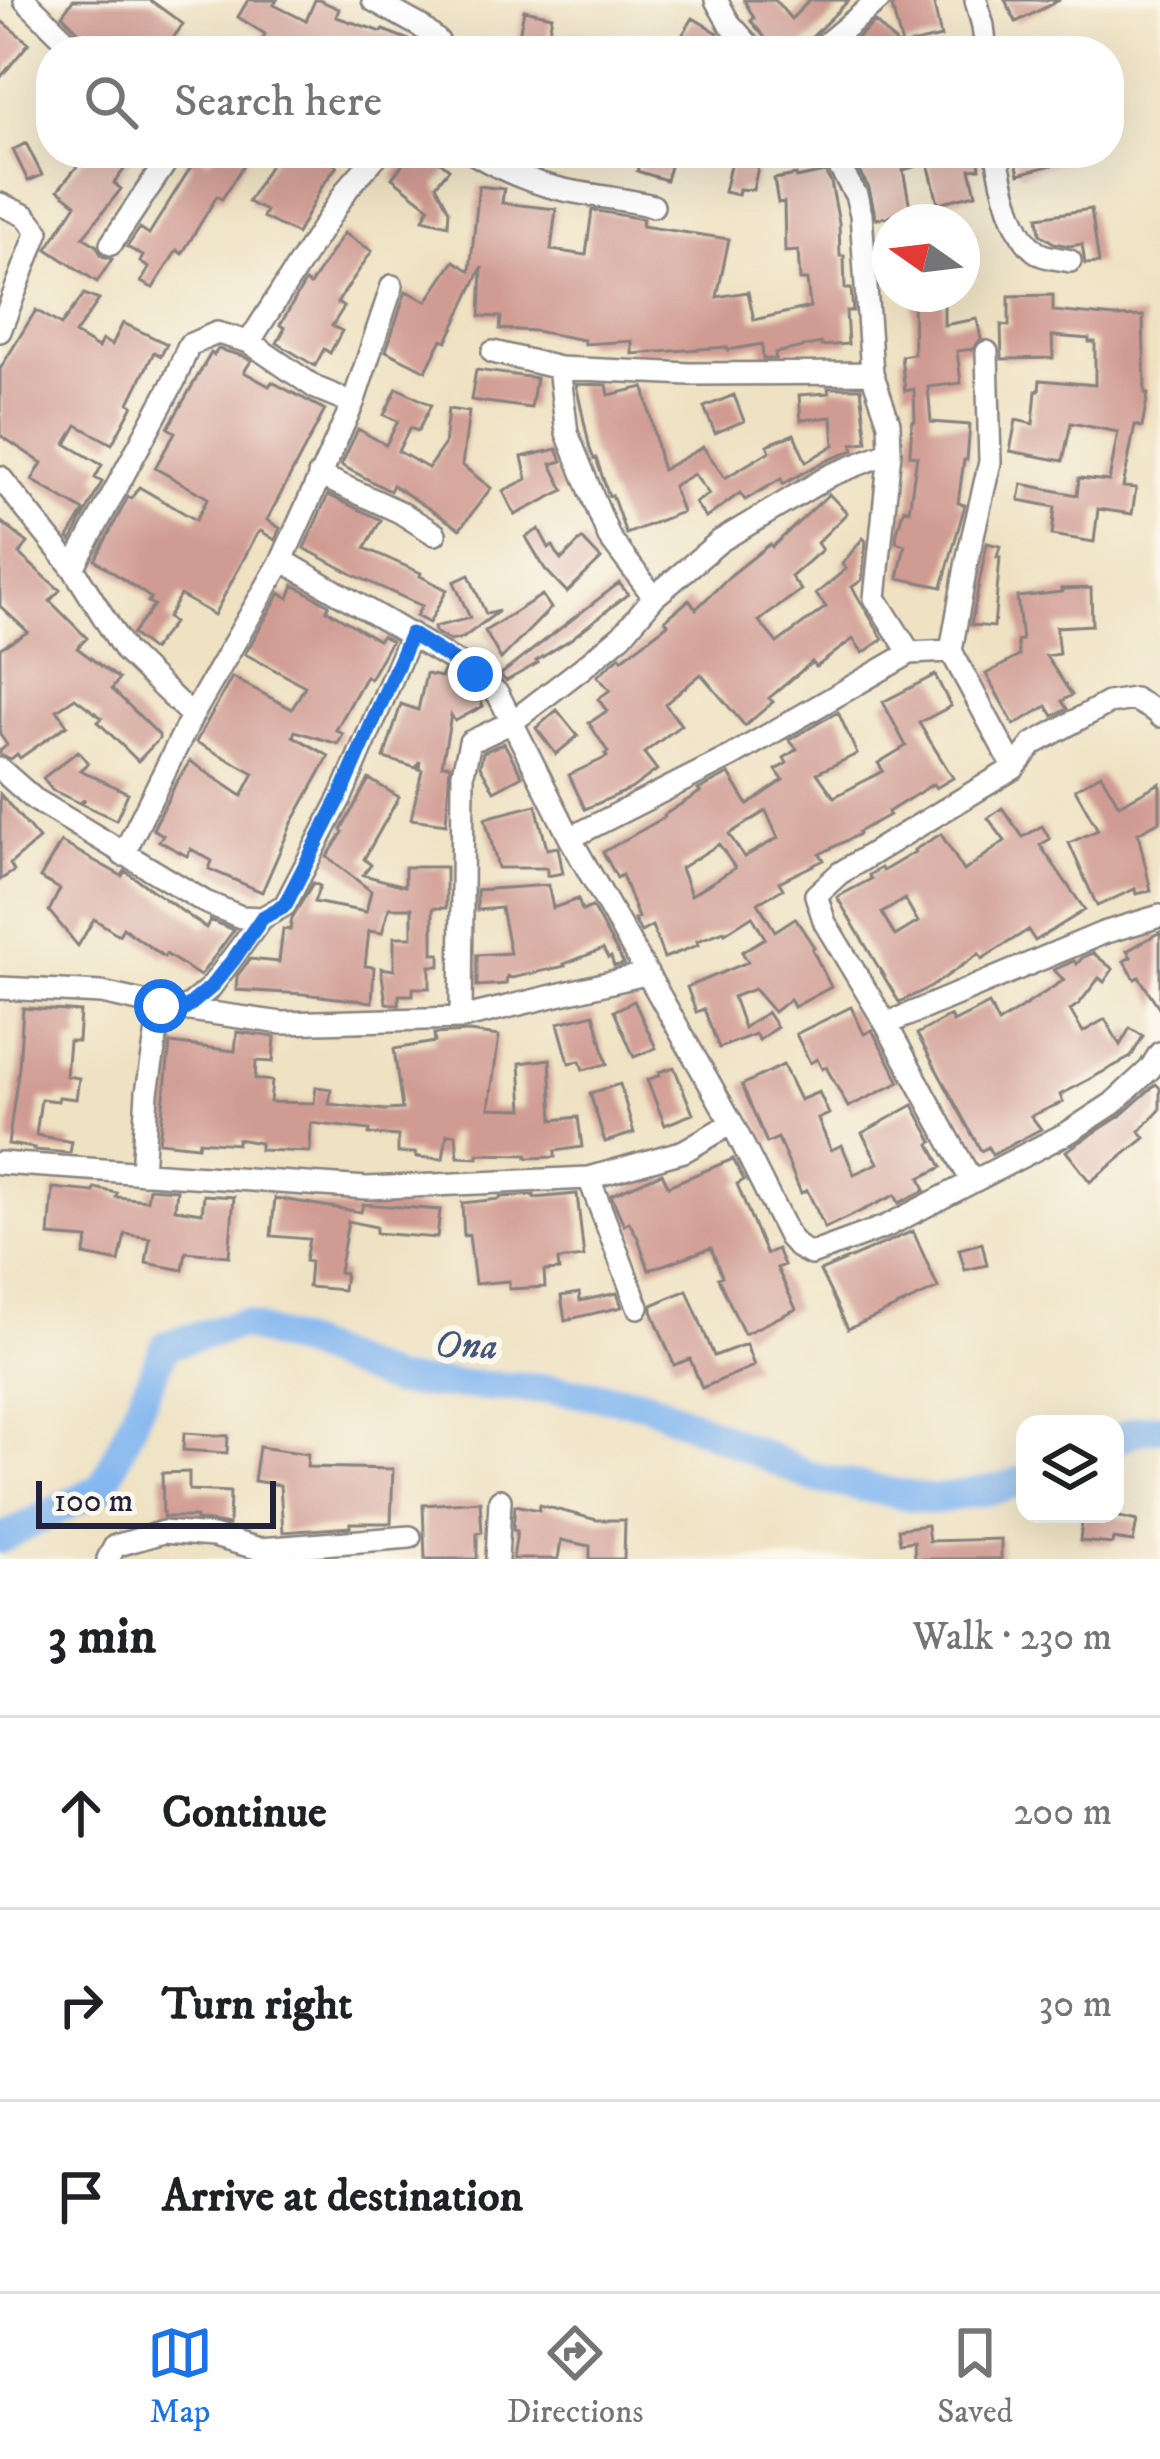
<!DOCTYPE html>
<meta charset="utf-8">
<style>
:root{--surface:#fff;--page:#f6f6f6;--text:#202124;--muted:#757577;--line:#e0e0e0;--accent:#1a73e8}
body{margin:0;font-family:"IM FELL DW Pica",serif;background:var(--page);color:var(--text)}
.controls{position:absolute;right:36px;bottom:36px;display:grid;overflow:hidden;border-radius:24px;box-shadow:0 12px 48px #0002}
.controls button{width:108px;height:108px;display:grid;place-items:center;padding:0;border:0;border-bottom:3px solid var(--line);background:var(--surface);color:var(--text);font:60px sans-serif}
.compass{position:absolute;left:872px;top:204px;width:108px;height:108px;border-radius:50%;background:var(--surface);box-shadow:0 12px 48px #0002;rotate:284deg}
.scale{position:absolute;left:36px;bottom:30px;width:240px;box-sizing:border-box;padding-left:12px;border:6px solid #22223b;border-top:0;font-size:33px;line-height:42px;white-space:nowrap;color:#22223b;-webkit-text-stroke:9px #fbf7ec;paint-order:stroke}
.stop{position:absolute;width:36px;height:36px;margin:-27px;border:9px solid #1a73e8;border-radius:50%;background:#fff}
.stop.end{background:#1a73e8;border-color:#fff;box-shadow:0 3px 12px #0008}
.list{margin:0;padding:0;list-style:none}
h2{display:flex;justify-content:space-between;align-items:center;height:156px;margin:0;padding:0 48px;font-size:51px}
h2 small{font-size:39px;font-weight:400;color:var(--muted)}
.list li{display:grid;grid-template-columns:78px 1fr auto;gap:36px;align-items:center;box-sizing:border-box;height:192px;padding:0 48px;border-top:3px solid var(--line)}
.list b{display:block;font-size:45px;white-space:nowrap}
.list em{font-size:39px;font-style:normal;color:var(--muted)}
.icon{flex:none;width:66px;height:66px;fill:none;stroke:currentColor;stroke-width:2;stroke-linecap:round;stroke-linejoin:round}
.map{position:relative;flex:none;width:1160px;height:1559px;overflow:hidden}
.search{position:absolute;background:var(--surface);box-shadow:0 12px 48px #0002;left:36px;right:36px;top:36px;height:132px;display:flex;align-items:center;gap:30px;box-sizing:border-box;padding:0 42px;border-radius:48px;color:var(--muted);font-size:45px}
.sheet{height:732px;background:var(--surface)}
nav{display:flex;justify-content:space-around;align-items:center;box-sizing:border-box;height:168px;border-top:3px solid var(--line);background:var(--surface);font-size:33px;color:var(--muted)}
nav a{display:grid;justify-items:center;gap:6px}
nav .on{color:var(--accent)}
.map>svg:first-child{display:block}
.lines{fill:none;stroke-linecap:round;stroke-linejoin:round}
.river{stroke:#82b6f0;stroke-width:30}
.building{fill:#d09b93;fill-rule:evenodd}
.minor-casing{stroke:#88827f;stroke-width:26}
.minor{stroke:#fff;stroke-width:21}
.route{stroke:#1a73e8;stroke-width:15}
.labels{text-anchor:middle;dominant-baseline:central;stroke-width:12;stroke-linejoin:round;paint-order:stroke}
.water-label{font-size:39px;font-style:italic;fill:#44567a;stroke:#fbf7ec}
</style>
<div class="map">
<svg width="1160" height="1559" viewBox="0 0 1160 1559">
<rect width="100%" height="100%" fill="#fbf7ec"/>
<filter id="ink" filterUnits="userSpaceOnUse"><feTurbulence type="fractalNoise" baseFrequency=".00833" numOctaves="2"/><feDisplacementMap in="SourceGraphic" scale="24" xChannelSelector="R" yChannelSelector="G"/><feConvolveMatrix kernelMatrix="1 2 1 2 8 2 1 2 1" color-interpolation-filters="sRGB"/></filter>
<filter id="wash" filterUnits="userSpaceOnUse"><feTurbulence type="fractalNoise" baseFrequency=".004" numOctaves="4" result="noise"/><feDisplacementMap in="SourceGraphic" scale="48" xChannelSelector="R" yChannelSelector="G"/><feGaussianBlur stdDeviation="2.7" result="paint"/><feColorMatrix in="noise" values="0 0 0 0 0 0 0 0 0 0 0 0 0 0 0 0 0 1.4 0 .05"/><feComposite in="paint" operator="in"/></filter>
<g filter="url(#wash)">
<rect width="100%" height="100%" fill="#efe2c3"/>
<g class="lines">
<path class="river" d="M1115,1440L1137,1430L1160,1427
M0,1539L103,1487L166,1345L241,1324L308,1347L395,1382L551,1389L644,1402L814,1478L932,1500L1002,1488L1025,1480"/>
</g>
<g id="blocks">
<path class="building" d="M73,0H150L183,24L164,51H107L77,30L62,15Z
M248,0H277L274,5L306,21L315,0H319L339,9L336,17L382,32L383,30L412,41L408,51H269L259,46L265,34L238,17Z
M744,0H775L791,19L810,0H849L798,51H776L751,21L754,18Z
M894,0H933L941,37L902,46L892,7Z
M1005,0H1060L1016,22Z
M524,10L552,16L545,51H516Z
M693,18L718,33L713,41L726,51H682L675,47Z
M0,20L29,43L0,78Z
M875,22L900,47L883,51H841Z
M573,31L599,38L596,51H568Z
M26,143L42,175L28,181L13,150Z
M88,153H136L114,183L121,189L83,237L96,245L102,256L112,259L97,282L47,249L76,204L58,190Z
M187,153H196L209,161L214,153H238L247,159L222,199L217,196L182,254L177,250L153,288L141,282L149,268L140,262L143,256L127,247L140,228L149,234L192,165L185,160Z
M277,153H318L337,166L322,186L297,234L263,217L266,211L248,202Z
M411,153H429L449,169L436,185L449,210L448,225L423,219L429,207L392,178Z
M643,153H674L666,180L637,171Z
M848,153L978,155L980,168L970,169L976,194L938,203L928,163L903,170L911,212L876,219L869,188Z
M1014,153H1081L1082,157L1019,174Z
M731,161L758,167L753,190L739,189L738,195L724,192Z
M825,172L831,182L839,223L840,256H844L845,289H851L853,311H846L848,344L821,346V343L775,353L776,359H763L762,344L728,350L727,347L632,354V341L584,344V340L535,331L500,329L501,317L480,316L482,267L447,341L442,339L426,371L386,351L406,291L427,301L454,261L470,271L479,186L504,189L502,203L556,209L551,250L586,255L592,210L643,219L642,226L729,239L717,297L748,292L754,320L810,307L807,280H800L798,251L785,252L784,202L778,203L774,179L796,175V178Z
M1091,209L1099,263L1085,264L1082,244L1070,246L1054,243L1040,234L1038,217Z
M344,233L372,251L337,303L344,307L332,326L342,331L330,353L324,349L315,366L277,343L285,328L280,325L305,282L310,285Z
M84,294L99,300L75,334L98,348L102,340L112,345L123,323L167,344L161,356L154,352L129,403L133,405L112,444L77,425L66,444L102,465L95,478L102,482L71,541L68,538L84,511L32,480L42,463L0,435V369L36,310L61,325Z
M913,294H944V325L977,319L981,339L973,349L957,351L961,383L928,387L931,422L970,425L967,460H964L958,503L965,505L942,587L898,578L905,545L896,542L897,532L904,508L909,510L917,456L910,455L912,421H915L914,389L905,391L901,356L914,354Z
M1053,295V311L1115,317L1143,316L1145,393L1148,394L1142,427L1135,425L1123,487L1136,488L1132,514L1098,509L1094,542L1052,535L1055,507L1019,500L1022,484L1077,495L1079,478L1109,481L1118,432L1071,423L1063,461L1010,451L1016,420L1033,424L1036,391H1039L1040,380L1095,385V342H1089V339L1052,336L1053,358L1002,359L1001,325L1009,326V296Z
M218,349L243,356L251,361L244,372L269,386L272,382L325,410L267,520L280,528L275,540L261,531L257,534L214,615L180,595L167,618L173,623L152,650L132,634L154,605L148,602L151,598L95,560L128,497L131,499L139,487L196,520L208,498L155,468L175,432L168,428L211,353L214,355Z
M476,370L536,378L531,408L471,400Z
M576,384L607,385L609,395L644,387L662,470L703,447L725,478L770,451L767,445L794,434L806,462L834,445L832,417L801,420L799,395L829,393L828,388H861L867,442L852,444L854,450L825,461L783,484L781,479L745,500L740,493L706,518L695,503L709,494L694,474L673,486L682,512L626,534L612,495L609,496L596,458L594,459L590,449Z
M397,388L431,405L418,431L410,428L398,451L428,468L444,445L448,409L469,412L462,465L491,488L460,529L393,485L390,491L341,465L358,429L386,445L398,421L384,415Z
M734,395L744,421L715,433L704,407Z
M557,449L562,461L551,464L564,490L515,515L503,491L527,479L522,457Z
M829,494L847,513L817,543L822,550L791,577L801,590L759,621L777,643L826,607L816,594L846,569L842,564L863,538L866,541L862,580L852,587L883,639L863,653L853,639L816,667L812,662L769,698L773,702L745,726L701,674L665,704L681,725L644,753L657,770L631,789L585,809L569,775L607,757L605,754L608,752L589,723L607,711L598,699L610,690L597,676L620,656L622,659L668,624L665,620L689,600L696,609L731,575L770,544L772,547Z
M328,495L381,520L365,548L421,573L420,576L447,590L429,623L416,616L422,606L354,575L304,548Z
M0,521L28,543L19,554L60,590L50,601L87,638L77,648L119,679L112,689L159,735V739L138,761L98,722L102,718L75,698L57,710L67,725L20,758L17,754L11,759L0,754V750L7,745L0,734V648L28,632L0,606Z
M539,529L549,548L553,546L561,560L582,539L601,559L567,592L545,569L526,537Z
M987,543L1000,546L997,557H1000L994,627L971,625Z
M469,575L486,614L499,611L463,638L450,641L435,632L434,627L470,618L454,582Z
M619,583L628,594L571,639L536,661L538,663L506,681L500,675Z
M294,585L329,605L327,610L378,640L382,636L391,641L370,679L366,676L336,730L343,734L338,744L295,731L293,736L329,756L292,823L262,892L209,869L212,861L191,849L187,856L159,841L163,835L153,829L176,783L190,761L242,796L254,773L196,742L232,677L292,709L305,686L245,654L280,593L289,598Z
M1091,588L1092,625L1056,627L1059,654L1046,656L1072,695L1062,701L1067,709L1053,716L1047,706L1014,725L986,674L1019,656L1017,641L1022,640L1017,597L1062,592L1061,589Z
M542,595L551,608L501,659L485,631Z
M443,671L466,685L478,696L483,706L455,721L451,715L442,765H450L446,824L411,819L422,770L419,769L420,761L416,768L384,758L401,704L418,710L426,674L441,677Z
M935,675L951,706L919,723L953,778L936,788L933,784L888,812L889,815L858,832L859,834L820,854L824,860L779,882L783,889L758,903L775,931L795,918L814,947L812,949L831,987L794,1007L790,999L774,1012L754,989L733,997L744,1028L767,1012L777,1027L759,1040L755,1034L719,1048L704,1009L696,1012L687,987L748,962L742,952L765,938L752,916L725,933L724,931L697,941L698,945L664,958L652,926L641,932L634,920L638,918L622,875L617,878L603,852L665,817L664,815L700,792L698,790L729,774L748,805L783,780L776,770L787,763L784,758L797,749L789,740L838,712L857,754L817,773L834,797L883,771L878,763L906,746L883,702ZM766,811L778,838L744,857L729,834ZM719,844L735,868L691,895L681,868Z
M557,710L578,736L556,754L536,728Z
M504,743L522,776L494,791L480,766L483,752Z
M78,751L88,763L80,770L128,793L116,820L82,804L85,799L80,803L52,790L43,778Z
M1101,774L1119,805L1160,783V821L1138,833L1151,891L1136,894L1135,889L1097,906L1069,843L1098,830L1075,789Z
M369,779L399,797L364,859L371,865L363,875L405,886V867H446V908H433V954H440V966H430V988H413V995H399V1005L386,1003L381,968L394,970V937H412V908H389L382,933L369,931L365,966L374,967L372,1002L303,994L236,990L237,976L250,959L279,962L283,929L290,930L292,918L313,883L320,886L314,902L366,912L371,891L327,857L343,832L341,830Z
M0,794L39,839L10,864L14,871L0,880Z
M536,805L547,849L558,847L563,873L547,876V868H498L485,818Z
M1002,808L1023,837L1042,826L1050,839L1040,845L1085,910L1035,941L1028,930L982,959L979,954L931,987L899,1002L837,897L871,879L869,875L881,868L883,871L915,852L914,850L941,834L964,871L1005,841L988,818ZM905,899L918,922L895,936L882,913Z
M61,842L122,876L125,871L206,928L210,920L234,930L200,976L166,954L164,957L123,928L119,935L94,919L78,946L49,911L60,889L40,878Z
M548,885L553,908L578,899L582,911L592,907L624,964L614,966L611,957L608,958L603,949L564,964L565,966L512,978L507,976L506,984L477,986V955L510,953L501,908L477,910V890Z
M1160,932V1009L1139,977L1135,979L1124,961L1131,957L1127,951Z
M1093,953L1113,969L1104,982L1099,978L1079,1004L1070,1010L1083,1032L1105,1019L1120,1045L1130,1028L1143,1036L1131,1057L1060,1095L1063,1102L1031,1116L1041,1129L992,1155L988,1147L981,1151L917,1034L950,1016L953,1022L989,1004L998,1023L1064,980L1054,970L1074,961L1077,964L1082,958Z
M634,1001L656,1048L634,1057L614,1011Z
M851,1007L864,1034L872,1030L900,1082L848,1107L826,1067L822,1069L817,1059L810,1063L796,1034Z
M23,1008L80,1012L78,1041H69L66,1076L79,1078L76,1099L59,1097L58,1101L41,1099L36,1135L72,1142L70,1153L34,1150L35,1148L8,1144L19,1067Z
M594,1014L607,1064L583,1070L580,1061L569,1063L558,1023Z
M237,1032L275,1037L273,1062L256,1061L255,1079L272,1081L270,1102L314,1103L316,1087L331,1089L329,1104L386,1110L402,1109L394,1049L435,1042L434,1034L469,1032L499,1036L489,1108L523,1109L520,1063L550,1059L553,1120L578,1117L582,1147L555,1151V1157L527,1158V1155L478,1154V1158L458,1157L456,1134H447L443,1159L416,1157V1153H398V1136L369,1134L370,1130L311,1123L310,1152L260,1150V1143L237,1139V1144L199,1141L198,1146L159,1142L170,1043L235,1051Z
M783,1065L800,1100L819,1092L829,1114L818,1119L831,1150L842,1145L854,1174L878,1163L862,1133L913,1105L933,1142L930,1144L942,1167L920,1178L925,1190L899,1203L895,1195L825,1228L807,1190L801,1193L778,1138L767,1143L742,1085Z
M674,1067L693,1114L665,1125L647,1080L660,1075L659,1072Z
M620,1084L634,1133L605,1142L590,1093Z
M1156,1084L1160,1088V1110L1140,1131L1145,1138L1090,1182L1066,1151L1120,1116Z
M733,1159L744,1180L737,1184L746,1206L766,1254L777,1249L784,1265L777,1268L796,1309L744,1334L718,1278L722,1276L711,1248L649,1270L638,1238L629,1222L624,1225L611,1195L662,1173L668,1186Z
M53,1188L94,1192L95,1188L117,1193L116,1197L147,1200L149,1188L177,1190L175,1209L202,1213L204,1195L234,1197L229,1256L186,1252L183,1270L146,1263L150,1238L125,1234L119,1262L84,1255L88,1239L49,1236Z
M577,1194L584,1257L558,1260L559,1270L544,1271L545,1287L509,1289V1281L475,1284L469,1235L464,1236L462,1203L500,1199V1197L534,1195V1198Z
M275,1198L361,1212L363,1204L440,1210L437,1238L376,1233V1227L348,1221L339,1272L345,1273L343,1290L308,1287L310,1262L305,1261L309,1239L271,1236Z
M913,1231L938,1288L848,1329L820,1271Z
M982,1243L987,1265L965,1270L959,1249Z
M687,1290L714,1356L746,1344L754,1366L702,1388L690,1359L674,1365L652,1311V1305Z
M579,1293L580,1301L617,1293L622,1307L565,1320L561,1296Z
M184,1433L228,1436L227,1453L183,1450Z
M259,1447L308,1454L307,1467L393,1469L391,1523H350V1527L283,1532L280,1485L254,1481Z
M189,1472V1490L230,1492L229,1525L196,1520V1517H163L162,1473Z
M480,1501L482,1532L477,1533V1559H425L423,1505Z
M515,1505L539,1510L540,1505L597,1520H625L624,1559H590V1546L561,1540L558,1559H513L517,1531L513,1530Z
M1083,1514H1115V1516L1137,1521L1133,1542L1113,1539L1112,1544L1080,1541Z
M927,1525L929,1541L1001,1539V1559H915L914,1541L900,1543L898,1529Z"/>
</g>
</g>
<g filter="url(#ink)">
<use href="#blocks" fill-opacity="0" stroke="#88827f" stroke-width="3"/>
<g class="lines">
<g class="minor-casing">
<path id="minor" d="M25,0L77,51
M373,0L420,26L438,41L439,51
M716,0L729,23L754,51
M976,0L983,26L986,51
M817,51L879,0
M473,153C500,169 529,182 560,189C590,196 622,198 653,206
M831,153L856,195L861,214L872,373L889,423L890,452
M997,153C1001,181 1013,239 1040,254C1048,258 1062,259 1070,261
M0,204L26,216L38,231L0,331
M111,244L172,153
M249,342L348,188L379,153
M493,352L559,368L690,374L872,373
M987,352L990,462L967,561L951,651L1014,768
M559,368L567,433L609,537L654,597
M353,403L392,286
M319,475L400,512L435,534
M0,477L73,568L125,651L192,716
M282,560L475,673L498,694L570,838L732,1123L789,1237L798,1247L811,1254L887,1226L1069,1132L1112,1104L1150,1069L1160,1053
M73,568L174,381L189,345L217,333L249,342L316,388L353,403L282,560L192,716L123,855
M0,769L34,799L205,902L241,917L262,918L285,905L341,797L411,634
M570,838L732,756L910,653L951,651
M0,988L102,993L161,1006L282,1023L461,1018L645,974
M185,1009L210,988L262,918
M461,1018L463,773L470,742L512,722L581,669L622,635L654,597L720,541L831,475L890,452L875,598L910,653
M886,1024L1103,933L1160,916
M0,1163L367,1188L589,1178L684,1151L732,1123
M142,1173L147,1092L161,1006
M589,1178L638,1307
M971,1180L886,1024L825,923L816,895L840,873L1014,768L1033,744L1108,703L1134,699L1157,712L1160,716
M108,1559L115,1546L163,1532L213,1536L260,1549L410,1537
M497,1559L500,1500"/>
</g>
<use href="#minor" class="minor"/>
</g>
</g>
<g class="lines" filter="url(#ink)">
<path class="route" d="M161,1006L185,1009L210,988L233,960L262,918L285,905L340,797L411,634L475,674"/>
</g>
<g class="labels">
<g class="water-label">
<text transform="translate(466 1346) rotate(2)">Ona</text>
</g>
</g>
</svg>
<div class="controls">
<button><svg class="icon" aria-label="layers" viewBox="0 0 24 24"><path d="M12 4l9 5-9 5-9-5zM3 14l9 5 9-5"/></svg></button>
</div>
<svg class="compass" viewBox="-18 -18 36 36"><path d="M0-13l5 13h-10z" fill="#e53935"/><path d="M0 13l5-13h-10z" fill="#757577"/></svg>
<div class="scale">100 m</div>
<div class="stop" style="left:161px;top:1006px"></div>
<div class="stop end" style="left:475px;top:674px"></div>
<div class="search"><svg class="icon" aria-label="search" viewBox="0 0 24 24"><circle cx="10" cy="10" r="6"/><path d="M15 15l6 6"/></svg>Search here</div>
</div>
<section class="sheet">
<h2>3 min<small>Walk · 230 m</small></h2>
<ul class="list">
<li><svg class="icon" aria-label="ahead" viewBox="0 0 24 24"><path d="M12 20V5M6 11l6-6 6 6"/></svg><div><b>Continue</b></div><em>200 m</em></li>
<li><svg class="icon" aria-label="right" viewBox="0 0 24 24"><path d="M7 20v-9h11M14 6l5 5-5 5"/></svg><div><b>Turn right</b></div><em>30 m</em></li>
<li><svg class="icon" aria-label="arrive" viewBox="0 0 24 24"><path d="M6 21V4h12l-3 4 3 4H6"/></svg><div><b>Arrive at destination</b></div></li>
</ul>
</section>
<nav>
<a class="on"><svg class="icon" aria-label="map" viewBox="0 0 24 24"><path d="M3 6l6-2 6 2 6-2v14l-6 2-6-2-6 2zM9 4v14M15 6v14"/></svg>Map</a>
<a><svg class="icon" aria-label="directions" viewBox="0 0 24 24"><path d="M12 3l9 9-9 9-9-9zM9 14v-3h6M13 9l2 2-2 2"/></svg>Directions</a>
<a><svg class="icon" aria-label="saved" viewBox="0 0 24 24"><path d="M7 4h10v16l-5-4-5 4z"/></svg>Saved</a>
</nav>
